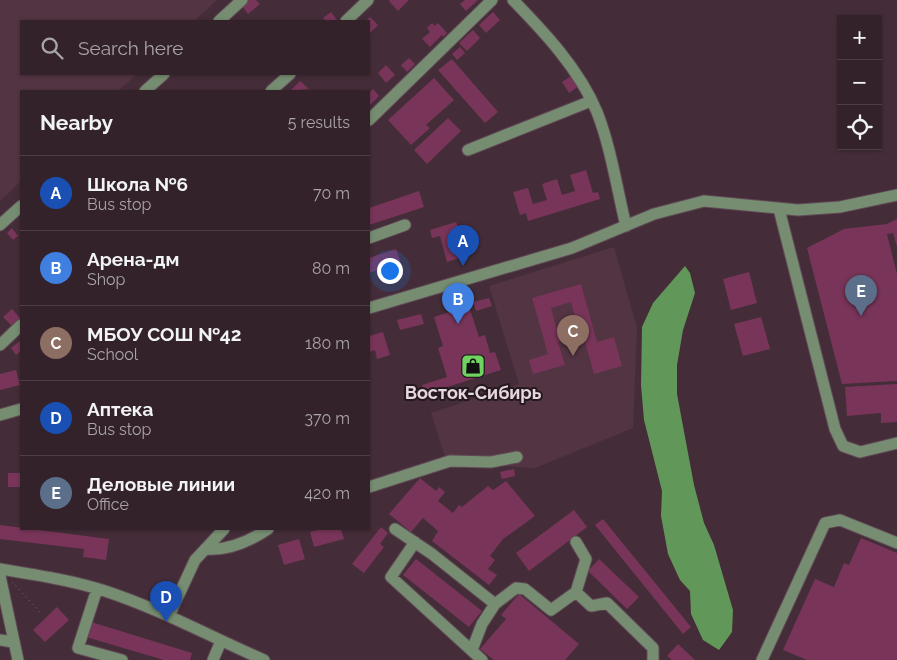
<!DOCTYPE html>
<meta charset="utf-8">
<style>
:root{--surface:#33222a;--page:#3b2a32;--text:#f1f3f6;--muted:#a9a4a8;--line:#4e3f47;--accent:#6fd360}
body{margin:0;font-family:Raleway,sans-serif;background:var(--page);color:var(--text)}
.controls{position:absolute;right:15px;top:15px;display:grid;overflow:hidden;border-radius:0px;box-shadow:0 1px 4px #0004}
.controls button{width:45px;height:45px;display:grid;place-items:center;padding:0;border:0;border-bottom:1px solid var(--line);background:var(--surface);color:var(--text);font:25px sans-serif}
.you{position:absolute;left:389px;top:270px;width:18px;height:18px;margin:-12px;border:4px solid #fff;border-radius:50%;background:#1a73e8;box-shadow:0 0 0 8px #1a73e833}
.badge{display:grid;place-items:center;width:32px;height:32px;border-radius:50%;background:var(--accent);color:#fff;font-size:16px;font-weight:700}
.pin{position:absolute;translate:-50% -41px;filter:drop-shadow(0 1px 2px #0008)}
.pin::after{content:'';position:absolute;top:26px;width:18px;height:15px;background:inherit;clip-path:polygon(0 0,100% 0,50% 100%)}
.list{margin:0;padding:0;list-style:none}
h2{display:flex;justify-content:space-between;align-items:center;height:65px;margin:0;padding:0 20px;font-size:21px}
h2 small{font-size:16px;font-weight:400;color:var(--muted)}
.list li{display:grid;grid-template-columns:32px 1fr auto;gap:15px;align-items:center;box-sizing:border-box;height:75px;padding:0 20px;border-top:1px solid var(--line)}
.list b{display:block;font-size:19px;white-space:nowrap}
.list p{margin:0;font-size:16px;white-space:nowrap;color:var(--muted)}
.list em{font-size:16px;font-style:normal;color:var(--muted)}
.icon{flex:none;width:28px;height:28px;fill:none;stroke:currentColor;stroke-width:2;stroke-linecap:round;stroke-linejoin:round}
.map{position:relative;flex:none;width:897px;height:660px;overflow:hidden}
.search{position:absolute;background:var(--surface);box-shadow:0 1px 4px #0004;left:20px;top:20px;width:350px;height:55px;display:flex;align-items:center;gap:12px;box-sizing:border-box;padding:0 18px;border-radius:0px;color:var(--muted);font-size:19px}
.panel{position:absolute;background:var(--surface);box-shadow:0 1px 4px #0004;left:20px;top:90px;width:350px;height:440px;border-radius:0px}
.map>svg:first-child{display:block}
.built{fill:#533443}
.water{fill:#62975a}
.building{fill:#783559;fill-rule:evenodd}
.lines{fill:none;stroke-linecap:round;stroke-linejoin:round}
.minor-casing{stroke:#614b56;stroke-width:13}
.path{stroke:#826e77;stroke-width:1;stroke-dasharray:1 4;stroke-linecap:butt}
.minor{stroke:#768d72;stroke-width:11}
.labels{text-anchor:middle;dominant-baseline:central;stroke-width:4;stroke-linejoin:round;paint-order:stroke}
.poi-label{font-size:18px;font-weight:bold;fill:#e6d6dd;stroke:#24191e}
</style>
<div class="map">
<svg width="897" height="660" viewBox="0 0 897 660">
<rect width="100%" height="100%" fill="#442d38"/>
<path class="built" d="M0,0H217L194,21H21V74H137L118,91H21V181L0,201Z
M614,247L637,328L633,428L535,468L447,463L431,413L519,384L489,286Z"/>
<path class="water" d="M685,266L690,273L695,293L683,330L677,365V394L694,485L704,523L714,545L733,610L732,632L719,650L703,640L691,614L690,591L680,580L668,554L661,516L662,491L644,420L641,385L642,327L653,303Z"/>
<path class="building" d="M249,0H256L260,4L248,14L242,6Z
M390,0H409L398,11L389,1Z
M465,0H478L466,11L460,4Z
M331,12L337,20L335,21H326L323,18Z
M493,12L500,20L486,33L479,25Z
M370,17L378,25L369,34V21H366Z
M432,23L435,26L438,23L447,33L443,37L442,35L430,47L422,39L430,32L427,28Z
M473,30L480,38L467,51L459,43Z
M460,47L465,53L457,60L452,54Z
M409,58L415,64L407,72L401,65Z
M452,59L498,112L485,123L438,70Z
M386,65L395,75L386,83L378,73Z
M571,76L579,86L569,93L562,82Z
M434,78L454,100L426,125L430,128L411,145L388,120Z
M300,81L309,89L290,91Z
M373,89L379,96L369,106V93Z
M448,118L461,131L427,164L414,150Z
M586,170L593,193L598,192L600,199L528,221L526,213L520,215L513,192L528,188L533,204L547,200L542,184L557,179L562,195L575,191L570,175Z
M419,191L424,207L369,225V208Z
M897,219V247L893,233L887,234L897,274V381L842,384L807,248L844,229L887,224Z
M456,222L459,231L452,234L456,247L463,245L466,256L447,262L440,236L432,238L430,230Z
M12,228L18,236L13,240L7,233Z
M396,249L401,263L369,273V258Z
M749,272L757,303L731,310L723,279Z
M581,284L597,342L614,337L622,366L594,374L583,335L558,342L565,365L533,374L529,360L548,354L532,298ZM571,302L576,321L556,327L551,308Z
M489,298L492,306L476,311L473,302Z
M469,306L479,337L485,335L490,353L495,352L501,370L425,394L422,385L447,377L438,348L443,346L434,317Z
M12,309L20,318L12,326L3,317Z
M421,314L424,324L400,330L397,320Z
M761,317L770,349L743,356L734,324Z
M383,332L390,355L377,359L375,350L369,352V336Z
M21,340V351L16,355L11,348Z
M16,370L20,385L0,390V374Z
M897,384V422L881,423V413L847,416L845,387Z
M514,469L515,476L502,479L500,472Z
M8,473H21V487H8Z
M420,478L436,491L439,487L445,492L438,501L453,513L459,505L462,507L488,486L493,490L506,481L535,516L503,539L490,556L495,560L488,569L497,575L489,585L432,541L438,531L423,518L411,532L389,514Z
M574,510L587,527L529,571L516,553Z
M603,519L691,627L683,634L595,525Z
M0,525L109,539L106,560L83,557L84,549L0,539Z
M381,527L388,533L380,544L384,547L364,573L352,564Z
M321,529H341L344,539L314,547L310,532Z
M861,538L897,553V660H807L783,650L815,579L834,587L844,563L849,565Z
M299,539L305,559L284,565L278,545Z
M416,559L482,611L469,627L403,575Z
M599,559L639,597L627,609L588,571Z
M519,594L579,644L565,660H494L480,649L506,619L501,615Z
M57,607L69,620L45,642L33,630Z
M91,622L192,653L190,660H164L86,637Z
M678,644L695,660H672L667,656Z"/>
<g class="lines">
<g class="minor-casing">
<path id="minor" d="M513,0C545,33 579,69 597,112C611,148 617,189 626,226
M219,21L242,0
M346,21L368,0
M145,91L164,74
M271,91L290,74
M369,120L492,0
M468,150L591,101
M779,209L835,429L843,446L860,452L897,443
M0,225L21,206
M369,238L405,225
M369,308L572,248L654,214L704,201L798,210L840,207L897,195
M0,345L21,325
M0,415L21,409
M369,487L450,461L491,462L517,457
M395,529L432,554L495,604L516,588L525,589L551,610L576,592
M415,542L391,577L482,660
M576,542L586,559L576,592L591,606L607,603L653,648V660
M205,549C227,551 250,541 268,529
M0,569C36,575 71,580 105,591C160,609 211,637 264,660
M0,576L18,660
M97,589L78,648L122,660
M169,616L195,560L224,529
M0,640L13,642
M472,650L482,624L495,604
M213,660L221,641
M762,660L825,523L840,520L897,543"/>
</g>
<path class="path" d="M12,582L43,615"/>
<use href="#minor" class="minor"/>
</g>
<defs>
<g id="shop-square" transform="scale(1.25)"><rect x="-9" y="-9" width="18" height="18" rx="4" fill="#6fd360" stroke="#24191e"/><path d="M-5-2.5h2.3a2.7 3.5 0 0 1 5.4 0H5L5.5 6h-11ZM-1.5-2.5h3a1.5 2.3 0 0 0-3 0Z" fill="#111"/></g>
</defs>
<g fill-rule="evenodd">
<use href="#shop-square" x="473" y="366"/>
</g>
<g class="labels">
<g class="poi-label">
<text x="473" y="392">Восток-Сибирь</text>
</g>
</g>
</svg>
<div class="controls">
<button>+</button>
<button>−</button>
<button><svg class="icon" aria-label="locate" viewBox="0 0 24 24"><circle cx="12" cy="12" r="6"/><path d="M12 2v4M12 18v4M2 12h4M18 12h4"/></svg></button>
</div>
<div class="you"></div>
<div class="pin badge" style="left:463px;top:266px;background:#1a4fb4">A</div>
<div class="pin badge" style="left:458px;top:324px;background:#3f7fe0">B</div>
<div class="pin badge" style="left:573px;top:356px;background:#8d6e63">C</div>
<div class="pin badge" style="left:166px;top:622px;background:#1a4fb4">D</div>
<div class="pin badge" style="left:861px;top:316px;background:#5c6f8a">E</div>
<div class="search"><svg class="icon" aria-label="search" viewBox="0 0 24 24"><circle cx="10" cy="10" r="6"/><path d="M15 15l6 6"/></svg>Search here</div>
<section class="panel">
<h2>Nearby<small>5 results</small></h2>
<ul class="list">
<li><span class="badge" style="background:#1a4fb4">A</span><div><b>Школа №6</b><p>Bus stop</p></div><em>70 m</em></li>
<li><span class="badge" style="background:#3f7fe0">B</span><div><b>Арена-дм</b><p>Shop</p></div><em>80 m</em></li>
<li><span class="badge" style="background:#8d6e63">C</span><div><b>МБОУ СОШ №42</b><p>School</p></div><em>180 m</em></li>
<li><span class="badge" style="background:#1a4fb4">D</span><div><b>Аптека</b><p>Bus stop</p></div><em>370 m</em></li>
<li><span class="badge" style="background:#5c6f8a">E</span><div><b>Деловые линии</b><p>Office</p></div><em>420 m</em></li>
</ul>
</section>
</div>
